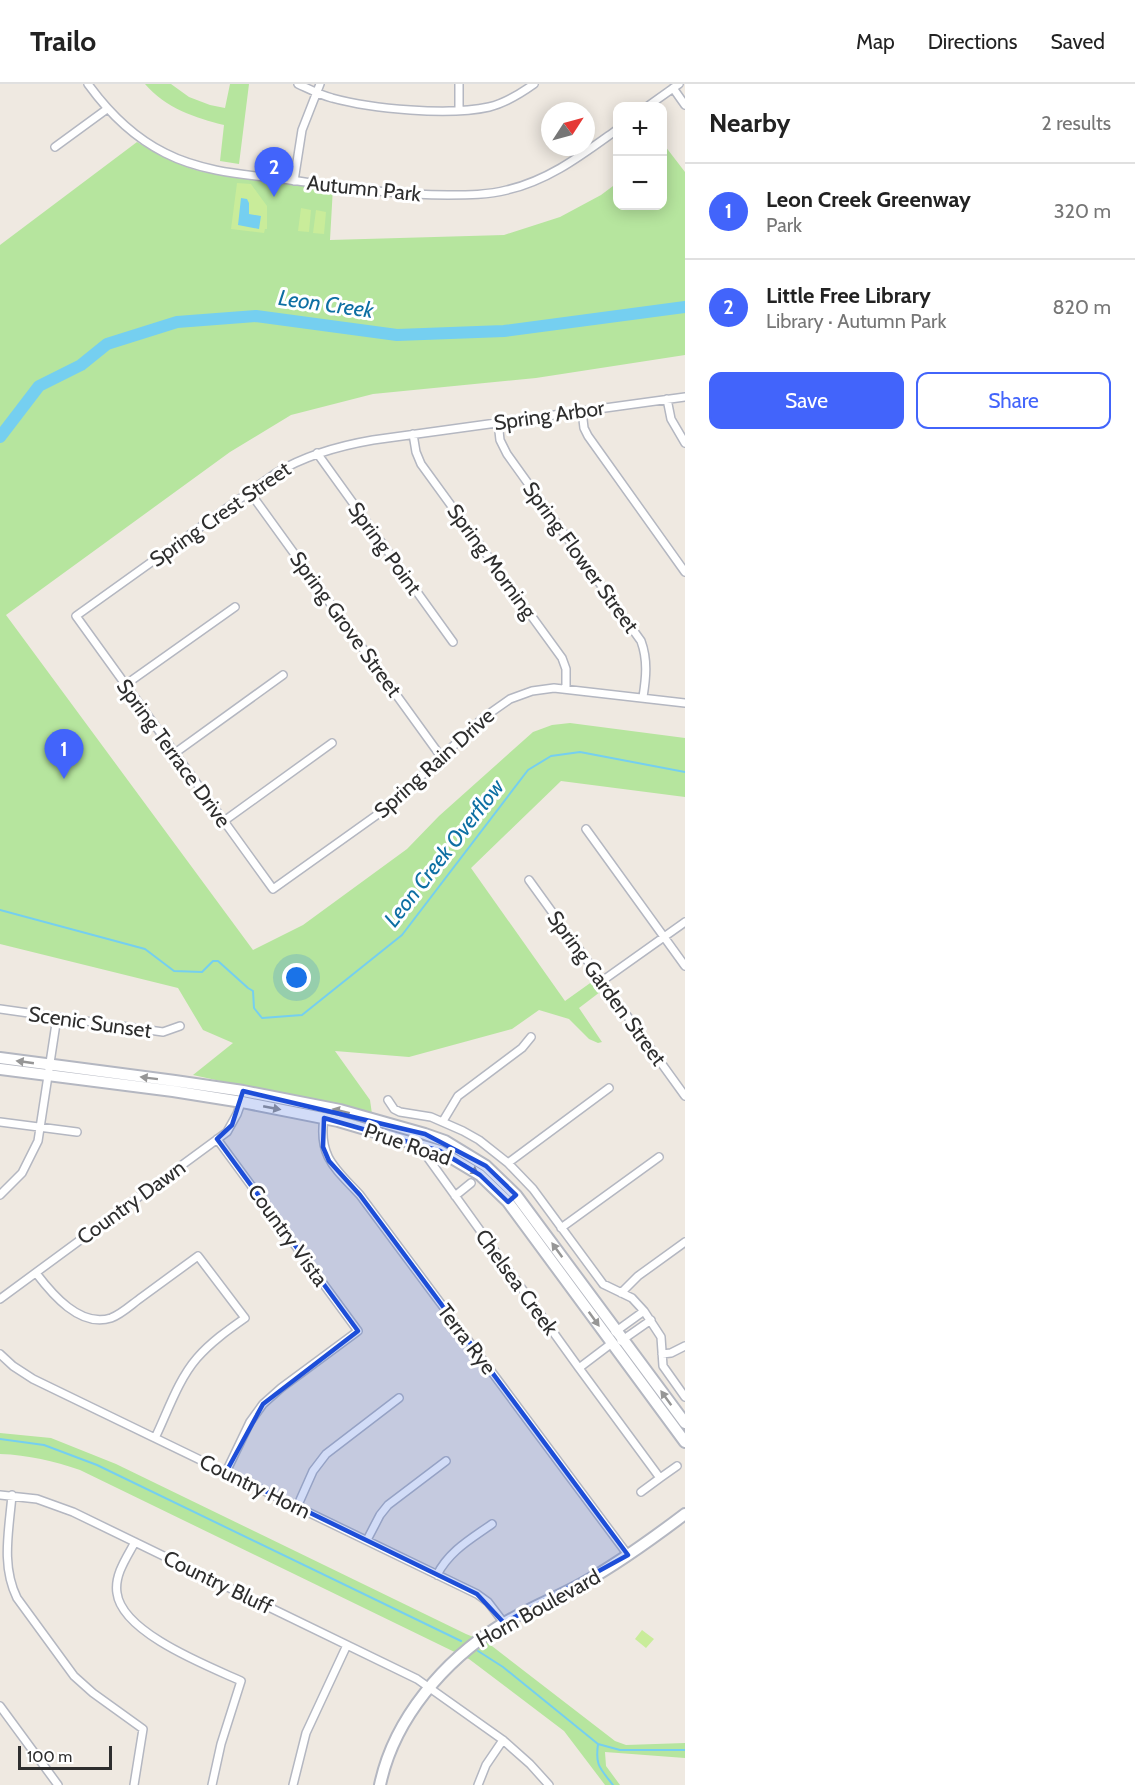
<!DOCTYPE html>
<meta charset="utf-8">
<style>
:root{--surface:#fff;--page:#f2f2f2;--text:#222;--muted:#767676;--line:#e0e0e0;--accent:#4264fb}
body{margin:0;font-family:Cabin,sans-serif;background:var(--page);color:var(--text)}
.controls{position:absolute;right:18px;top:18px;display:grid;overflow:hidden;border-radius:12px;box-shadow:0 3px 15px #0003}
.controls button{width:54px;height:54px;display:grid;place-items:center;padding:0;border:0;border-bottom:2px solid var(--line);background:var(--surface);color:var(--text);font:30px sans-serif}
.compass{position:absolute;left:541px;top:18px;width:54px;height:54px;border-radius:50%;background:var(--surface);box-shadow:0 3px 15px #0003;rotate:54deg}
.scale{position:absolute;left:18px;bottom:15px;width:94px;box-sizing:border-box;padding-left:6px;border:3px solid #2e2e2e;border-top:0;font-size:16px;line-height:21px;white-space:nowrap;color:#2e2e2e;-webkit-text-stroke:4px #fff;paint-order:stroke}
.you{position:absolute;left:297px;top:894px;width:21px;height:21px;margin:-15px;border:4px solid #fff;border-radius:50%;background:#1a73e8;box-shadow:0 0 0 9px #1a73e833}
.badge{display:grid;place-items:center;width:39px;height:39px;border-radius:50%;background:var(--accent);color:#fff;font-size:20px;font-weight:700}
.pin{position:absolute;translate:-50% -50px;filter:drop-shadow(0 2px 3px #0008)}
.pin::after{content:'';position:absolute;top:32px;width:21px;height:18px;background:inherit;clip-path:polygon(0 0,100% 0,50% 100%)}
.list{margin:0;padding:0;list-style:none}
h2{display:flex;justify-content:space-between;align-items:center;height:78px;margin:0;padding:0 24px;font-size:26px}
h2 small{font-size:20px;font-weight:400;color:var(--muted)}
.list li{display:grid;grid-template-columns:39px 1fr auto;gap:18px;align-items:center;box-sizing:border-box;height:96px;padding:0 24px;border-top:2px solid var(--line)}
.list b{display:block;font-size:22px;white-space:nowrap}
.list p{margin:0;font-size:20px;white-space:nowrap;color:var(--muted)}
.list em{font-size:20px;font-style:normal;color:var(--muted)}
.actions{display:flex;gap:12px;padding:18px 24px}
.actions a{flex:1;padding:14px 0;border:2px solid var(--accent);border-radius:12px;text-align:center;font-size:21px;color:var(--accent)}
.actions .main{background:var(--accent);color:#fff}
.map{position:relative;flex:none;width:685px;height:1701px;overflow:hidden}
header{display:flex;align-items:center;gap:36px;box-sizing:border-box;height:84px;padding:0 30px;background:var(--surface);border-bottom:2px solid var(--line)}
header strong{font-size:28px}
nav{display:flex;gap:33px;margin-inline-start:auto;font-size:21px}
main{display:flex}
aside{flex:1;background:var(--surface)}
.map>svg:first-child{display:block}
.green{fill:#b6e59e}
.pitch{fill:#c9ec9a}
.water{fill:#75cff0}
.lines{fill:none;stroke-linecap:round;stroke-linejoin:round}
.stream{stroke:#75cff0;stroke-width:2}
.river{stroke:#75cff0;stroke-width:12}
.street-casing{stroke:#b4b7c1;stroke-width:10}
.secondary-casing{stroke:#b4b7c1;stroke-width:14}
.street{stroke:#fff;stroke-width:7}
.secondary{stroke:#fff;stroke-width:10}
.oneway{fill:#969696}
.marked{fill:#1d4ed8;fill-opacity:0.2;stroke:#1d4ed8;stroke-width:4.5;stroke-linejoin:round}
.labels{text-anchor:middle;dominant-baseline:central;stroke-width:6;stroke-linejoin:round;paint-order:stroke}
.street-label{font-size:21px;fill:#2e2e2e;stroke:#fff}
.water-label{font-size:22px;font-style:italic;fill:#0d6fa3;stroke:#fff}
</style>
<header>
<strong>Trailo</strong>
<nav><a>Map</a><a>Directions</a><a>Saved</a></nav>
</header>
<main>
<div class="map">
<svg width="685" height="1701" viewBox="0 0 685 1701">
<rect width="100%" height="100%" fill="#efe9e1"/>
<path class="green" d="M145,0H171L189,13L210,21L225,24L230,0H249L239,80L220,77L224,41C196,34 165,24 145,0Z
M137,58L161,72L189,84L203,88L263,97L333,103L330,156L504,151L560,133L601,111L617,99L618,122H662V64L665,62L685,88V271L536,294L373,310L291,331L230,368L6,531L253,866L303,841L407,765L439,732L533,648L552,641L570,639L685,654V713L561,697L471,784L565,917L593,897L600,908L579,924L602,958L598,959L589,955L569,935L539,926L512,945L409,973L335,967L370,1016L372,1030L193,991L233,959L203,946L178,904L0,860V161Z
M0,1349L51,1354L116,1380L466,1550L488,1559L615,1657L626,1661L685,1659V1674L605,1668L606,1682L620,1701H605L564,1647L469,1575L80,1386C53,1377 29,1371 0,1370Z"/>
<path class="pitch" d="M237,99L251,100L267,122V145H265L264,149L231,145Z
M301,124L311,126L309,148L298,147Z
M316,126L326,128L324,150L313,149Z
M642,1546L654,1555L646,1564L635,1555Z"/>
<path class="water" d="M241,114L247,115L249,119V130L261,132L259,145L238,141Z"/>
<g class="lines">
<path class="stream" d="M0,826L145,865L174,887L202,888L213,877H218L248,904L253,907L254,924L262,934L302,931L402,851L528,686L551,672L580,668L685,688
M0,1355L44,1361L97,1381L461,1557
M478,1567L503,1583L598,1660L620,1666H685
M598,1660C595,1682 600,1684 613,1701"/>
<path class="river" d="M0,353L39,302L81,281L107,260L177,238L256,232L397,251L504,247L685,223"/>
<g class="street-casing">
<path id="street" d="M88,0C109,29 133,53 165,69C206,90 254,91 298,97C349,104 397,111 448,111C468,111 488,111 507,106C550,96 583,70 618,45
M298,0C309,5 320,11 332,14C372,25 449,32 489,23C506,19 520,10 534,0
M459,0V25
M673,4L685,21
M648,22L679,0
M55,63L107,25
M294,97L302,46L320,0
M685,313L373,356C338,362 306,371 276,389L76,532L273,805L381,728L401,711L483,634L510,615L532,607L554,604L685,619
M667,315L671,335L685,359
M582,327L584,344L588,352L685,488
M498,338L500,356L507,370L641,557C648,576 646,594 643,613
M413,350L416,368L421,380L562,574L566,585V604
M317,369L453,558
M249,407L442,674
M125,601L235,523
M175,669L283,591
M224,737L332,659
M586,745L685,882
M529,796L685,1012
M602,897L685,838
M0,925L163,948L180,942
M388,1016L394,1025L400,1028L431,1033L463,1047L479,1056L508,1079L533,1105L603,1200L632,1214L644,1227L661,1253L663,1282L685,1313
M324,1034C318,1073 336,1085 360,1111L628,1471
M443,1037L458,1012L522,964L531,953
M0,1038L77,1048
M217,1055L358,1247L281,1304L263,1320L250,1338L226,1388
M428,1074L579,1284
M508,1079L609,1004
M0,1111L22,1089L38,1057L57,933
M455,1112L471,1099
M561,1144L659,1073
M36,1189C52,1210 80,1244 111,1234C122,1230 132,1220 142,1213C160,1200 179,1186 198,1172L245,1234C228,1246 211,1258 197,1274C178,1296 168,1327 155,1354
M621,1209L638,1192L685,1158
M0,1215L227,1048L237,1030L242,1016
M615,1248L644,1227
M621,1257L651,1236
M612,1259L579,1284L660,1394L677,1382
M0,1270L13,1282L33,1295L477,1510L488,1518L504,1539
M662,1270L671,1269L685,1262
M641,1408L660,1394
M0,1411L37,1415L73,1428L417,1595L503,1656L530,1680L549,1701
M12,1411C9,1447 1,1481 17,1514L74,1592L93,1609L143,1645L134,1701
M297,1423L313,1387L326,1370L399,1314
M367,1456L380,1431L388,1421L446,1377
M135,1458C127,1473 114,1491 117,1509C122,1549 208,1582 241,1597L221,1660L212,1701
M437,1491C449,1467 471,1455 492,1440
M0,1622L58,1701
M293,1701L306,1649L347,1561
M478,1701L486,1681L503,1656"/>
</g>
<g class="secondary-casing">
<path id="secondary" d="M0,974L175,997L243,1007L340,1026L425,1050L445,1057L486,1082L516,1111L685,1339
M0,985L173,1007L242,1018L338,1037L440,1067L480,1091L508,1118L685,1358
M380,1701C394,1634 445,1576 501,1541C527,1525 556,1514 583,1499C619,1479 652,1455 685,1430"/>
</g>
<use href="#street" class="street"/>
<use href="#secondary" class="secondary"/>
</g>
<defs><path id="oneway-solid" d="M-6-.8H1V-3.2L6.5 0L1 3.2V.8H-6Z" transform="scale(1.5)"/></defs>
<g class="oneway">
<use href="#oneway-solid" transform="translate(25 978) rotate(-172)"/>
<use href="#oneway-solid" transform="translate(149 994) rotate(-173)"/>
<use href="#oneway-solid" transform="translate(272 1024) rotate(11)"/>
<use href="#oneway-solid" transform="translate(341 1027) rotate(-166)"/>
<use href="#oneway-solid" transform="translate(471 1085) rotate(34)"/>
<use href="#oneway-solid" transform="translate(557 1166) rotate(-126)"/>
<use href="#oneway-solid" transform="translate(594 1235) rotate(54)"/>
<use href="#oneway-solid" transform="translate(666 1314) rotate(-126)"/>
</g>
<path class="marked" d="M243,1007L425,1050L486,1082L516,1111L508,1118L480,1091L440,1067L324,1034L323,1063L329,1077L360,1111L628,1471L504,1539L477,1510L226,1388L263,1320L358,1247L217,1055L232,1041Z"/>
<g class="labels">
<g class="street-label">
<text transform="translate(364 104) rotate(6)">Autumn Park</text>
<text transform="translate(549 331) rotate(-8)">Spring Arbor</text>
<text transform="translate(220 430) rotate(-35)">Spring Crest Street</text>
<text transform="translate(385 464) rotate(54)">Spring Point</text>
<text transform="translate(581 473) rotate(54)">Spring Flower Street</text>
<text transform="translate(492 477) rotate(54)">Spring Morning</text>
<text transform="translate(346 540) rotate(54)">Spring Grove Street</text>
<text transform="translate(174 669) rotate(54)">Spring Terrace Drive</text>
<text transform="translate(434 679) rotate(-42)">Spring Rain Drive</text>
<text transform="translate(607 904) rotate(54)">Spring Garden Street</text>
<text transform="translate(90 938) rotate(8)">Scenic Sunset</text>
<text transform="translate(408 1060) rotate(19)">Prue Road</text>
<text transform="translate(131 1118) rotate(-36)">Country Dawn</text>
<text transform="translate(288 1151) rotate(54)">Country Vista</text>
<text transform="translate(517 1198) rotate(54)">Chelsea Creek</text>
<text transform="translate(467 1255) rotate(53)">Terra Rye</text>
<text transform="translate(255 1402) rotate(26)">Country Horn</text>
<text transform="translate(218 1498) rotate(26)">Country Bluff</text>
<text transform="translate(538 1524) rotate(-29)">Horn Boulevard</text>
</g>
<g class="water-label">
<text transform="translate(326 220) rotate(8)">Leon Creek</text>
<text transform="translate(444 769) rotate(-52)">Leon Creek Overflow</text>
</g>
</g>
</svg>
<div class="controls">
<button>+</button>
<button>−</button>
</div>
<svg class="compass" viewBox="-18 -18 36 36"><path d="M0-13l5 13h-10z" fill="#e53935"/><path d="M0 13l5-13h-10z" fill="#767676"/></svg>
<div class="scale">100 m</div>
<div class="you"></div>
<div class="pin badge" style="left:64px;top:695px">1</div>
<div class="pin badge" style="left:274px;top:113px">2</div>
</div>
<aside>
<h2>Nearby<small>2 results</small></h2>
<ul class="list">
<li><span class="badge">1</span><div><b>Leon Creek Greenway</b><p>Park</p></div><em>320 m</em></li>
<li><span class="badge">2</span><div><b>Little Free Library</b><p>Library · Autumn Park</p></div><em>820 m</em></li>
</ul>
<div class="actions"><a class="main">Save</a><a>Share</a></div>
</aside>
</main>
